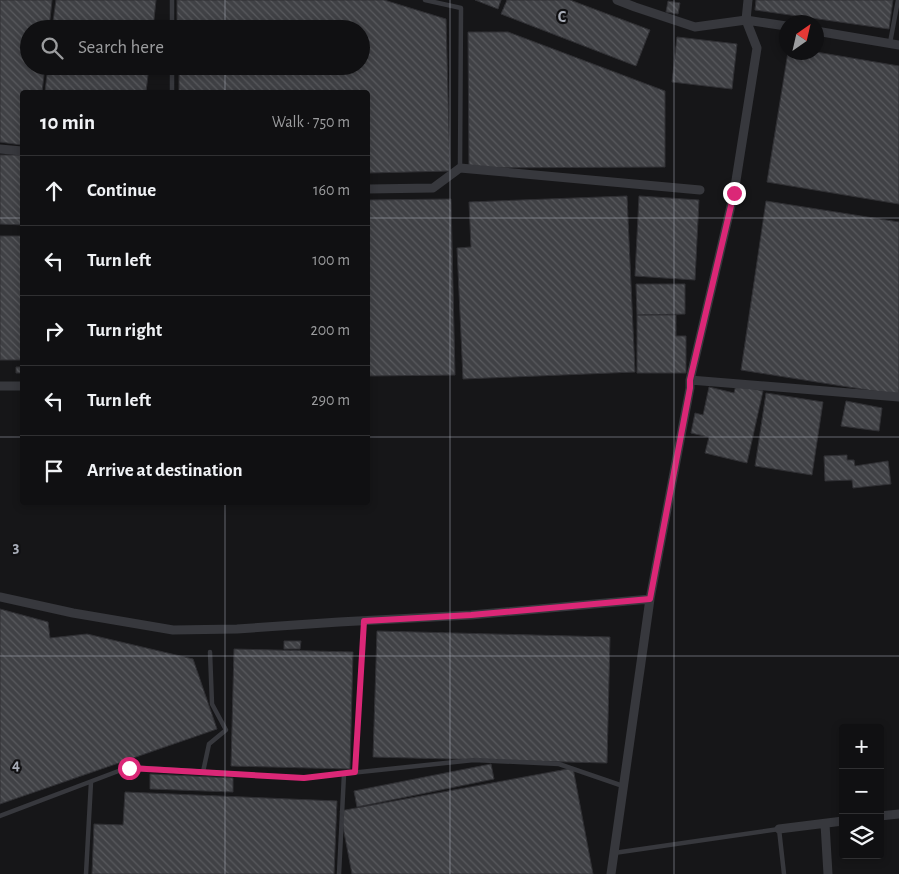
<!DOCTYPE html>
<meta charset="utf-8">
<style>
:root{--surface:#101012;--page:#19191b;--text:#f1f3f6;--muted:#9c9d9f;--line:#303032}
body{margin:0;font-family:"Alegreya Sans",sans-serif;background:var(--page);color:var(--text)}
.controls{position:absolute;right:15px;bottom:15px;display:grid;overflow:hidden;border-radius:5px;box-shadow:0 2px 8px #0003}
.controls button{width:45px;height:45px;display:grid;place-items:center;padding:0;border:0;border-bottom:1px solid var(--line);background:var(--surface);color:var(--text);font:25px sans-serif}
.compass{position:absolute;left:779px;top:15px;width:45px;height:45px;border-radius:50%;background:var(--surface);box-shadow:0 2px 8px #0003;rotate:34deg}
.stop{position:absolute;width:15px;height:15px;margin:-11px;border:4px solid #db2777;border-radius:50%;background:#fff}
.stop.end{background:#db2777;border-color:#fff;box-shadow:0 1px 5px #0008}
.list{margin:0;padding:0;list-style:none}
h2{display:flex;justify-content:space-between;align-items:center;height:65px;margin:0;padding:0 20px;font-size:21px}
h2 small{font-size:16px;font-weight:400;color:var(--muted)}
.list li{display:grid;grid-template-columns:32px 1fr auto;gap:15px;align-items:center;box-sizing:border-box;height:70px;padding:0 20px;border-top:1px solid var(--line)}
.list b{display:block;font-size:19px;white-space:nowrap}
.list em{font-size:16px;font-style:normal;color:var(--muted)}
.icon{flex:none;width:28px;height:28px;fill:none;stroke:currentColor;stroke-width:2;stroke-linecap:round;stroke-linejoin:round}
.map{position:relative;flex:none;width:899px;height:874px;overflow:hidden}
.search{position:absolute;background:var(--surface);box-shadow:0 2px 8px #0003;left:20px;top:20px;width:350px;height:55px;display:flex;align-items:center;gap:12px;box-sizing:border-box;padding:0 18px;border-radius:28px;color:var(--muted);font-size:19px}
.panel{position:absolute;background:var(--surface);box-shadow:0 2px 8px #0003;left:20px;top:90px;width:350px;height:415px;border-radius:5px}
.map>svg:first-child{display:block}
.building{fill:url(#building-back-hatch);stroke:#303034}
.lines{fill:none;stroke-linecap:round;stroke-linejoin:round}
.lane{stroke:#37383d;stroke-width:4.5}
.street{stroke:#37383d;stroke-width:9}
.route{stroke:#db2777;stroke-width:6}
.grid{fill:none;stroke:#a8adb8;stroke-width:1;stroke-opacity:0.55}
.grid-label{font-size:16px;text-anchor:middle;font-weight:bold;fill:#a8adb8;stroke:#111113;stroke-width:4.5;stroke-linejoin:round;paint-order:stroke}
</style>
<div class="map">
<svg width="899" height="874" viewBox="0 0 899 874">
<defs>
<pattern id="building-back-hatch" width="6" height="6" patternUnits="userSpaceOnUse" patternTransform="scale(1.25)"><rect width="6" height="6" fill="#404145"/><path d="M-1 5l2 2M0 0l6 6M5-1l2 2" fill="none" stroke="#595a5e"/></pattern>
</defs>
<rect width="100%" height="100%" fill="#161618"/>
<path class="building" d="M0,0H52L49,29H29V66H45L42,92H22V145L0,142Z
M56,0H156L153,29H52Z
M177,0H384L446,19L450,171L368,173V92H179V66H361V29H177Z
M475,0H501L498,9Z
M507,0H570L650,30L636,66L501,14Z
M756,0H893L889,29L755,10Z
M668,1L680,3L678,14L666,12Z
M468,32H508L665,91V167L469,168Z
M677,37L737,44L732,89L672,82Z
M788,52H816L899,66V204L767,182Z
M48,66H149L146,92H45Z
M0,155H22V225L0,224Z
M627,196L635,372L463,379L457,248L471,247L469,202Z
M639,196L699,200L695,280L635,276Z
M451,199L455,375L368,376V200Z
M766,201L899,222V395L741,370Z
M0,236H22V360H0Z
M636,284H685V314L637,315Z
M637,315H676V336H686V373H637Z
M16,367H22V373H16Z
M736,385L763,391L747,463L705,453L709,437L691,433L695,413L703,415L709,387L734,393Z
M766,393L823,402L812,475L755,466Z
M846,401L882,408L879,431L841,426Z
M847,455V460H854L855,466L888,461L891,484L853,488L852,480L825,481L824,456Z
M0,609L48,622L50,638L87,634L193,659L217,729L0,804Z
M377,631L610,637L607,763L373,757Z
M284,641H301L300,649H284Z
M234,649L353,652L350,769L231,766Z
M491,764L494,779L357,807L354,791Z
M573,768L593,874H352L340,811Z
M150,774L233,778V792L150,789Z
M125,792L337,801L334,874H92L94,824L123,825Z"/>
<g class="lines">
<path class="lane" d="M425,0L461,8L460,168
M172,29V0
M890,43L898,0
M172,92V66
M203,772L209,744L226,730L212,704L210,652
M355,772L364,621
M0,816L129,767L303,778L474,760L559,764L623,786
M614,853L779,829L784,874
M86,874L91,782
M339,874L344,774"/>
<path class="street" d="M617,0L635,7L695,27L746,20L748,0
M746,20L786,26
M816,31L899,45
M0,149L22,151
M368,189L433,188L460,168L700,190
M690,380L899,397
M0,386H22
M0,597L73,613L173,630L237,629L339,622L471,615L650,599
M880,816L899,814
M825,824L828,874
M779,829L843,821
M611,874L650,599L690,388V380L734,193L757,48L746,20"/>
</g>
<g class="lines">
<path class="route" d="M129,768L304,778L355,772L364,621L471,615L650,599L690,388V380L734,193"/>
</g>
<path class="grid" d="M225,0V29M450,0V874M674,0V874M225,66V92M0,218H22M368,218H899M0,437H22M368,437H899M225,502V874M0,656H899"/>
<g class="grid-label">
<text x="562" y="22">C</text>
<text x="16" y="552">3</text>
<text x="16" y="770">4</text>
</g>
</svg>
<div class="controls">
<button>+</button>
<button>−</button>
<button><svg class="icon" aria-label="layers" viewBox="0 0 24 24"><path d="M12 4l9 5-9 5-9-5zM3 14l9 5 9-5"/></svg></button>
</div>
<svg class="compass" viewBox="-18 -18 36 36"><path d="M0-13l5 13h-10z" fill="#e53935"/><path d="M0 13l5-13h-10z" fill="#9c9d9f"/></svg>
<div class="stop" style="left:129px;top:768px"></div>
<div class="stop end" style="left:734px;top:193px"></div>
<div class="search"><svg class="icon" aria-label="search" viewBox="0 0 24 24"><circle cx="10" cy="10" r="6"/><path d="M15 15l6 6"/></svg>Search here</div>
<section class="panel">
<h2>10 min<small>Walk · 750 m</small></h2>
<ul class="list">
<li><svg class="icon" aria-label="ahead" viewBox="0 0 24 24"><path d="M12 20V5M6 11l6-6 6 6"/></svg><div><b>Continue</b></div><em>160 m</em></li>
<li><svg class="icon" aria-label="left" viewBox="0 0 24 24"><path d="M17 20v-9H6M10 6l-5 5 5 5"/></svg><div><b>Turn left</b></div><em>100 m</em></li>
<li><svg class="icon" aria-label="right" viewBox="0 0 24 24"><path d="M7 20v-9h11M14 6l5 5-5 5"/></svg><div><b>Turn right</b></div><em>200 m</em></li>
<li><svg class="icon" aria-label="left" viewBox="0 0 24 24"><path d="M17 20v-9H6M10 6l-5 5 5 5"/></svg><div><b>Turn left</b></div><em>290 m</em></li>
<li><svg class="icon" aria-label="arrive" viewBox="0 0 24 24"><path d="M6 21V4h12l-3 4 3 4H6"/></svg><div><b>Arrive at destination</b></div></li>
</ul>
</section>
</div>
